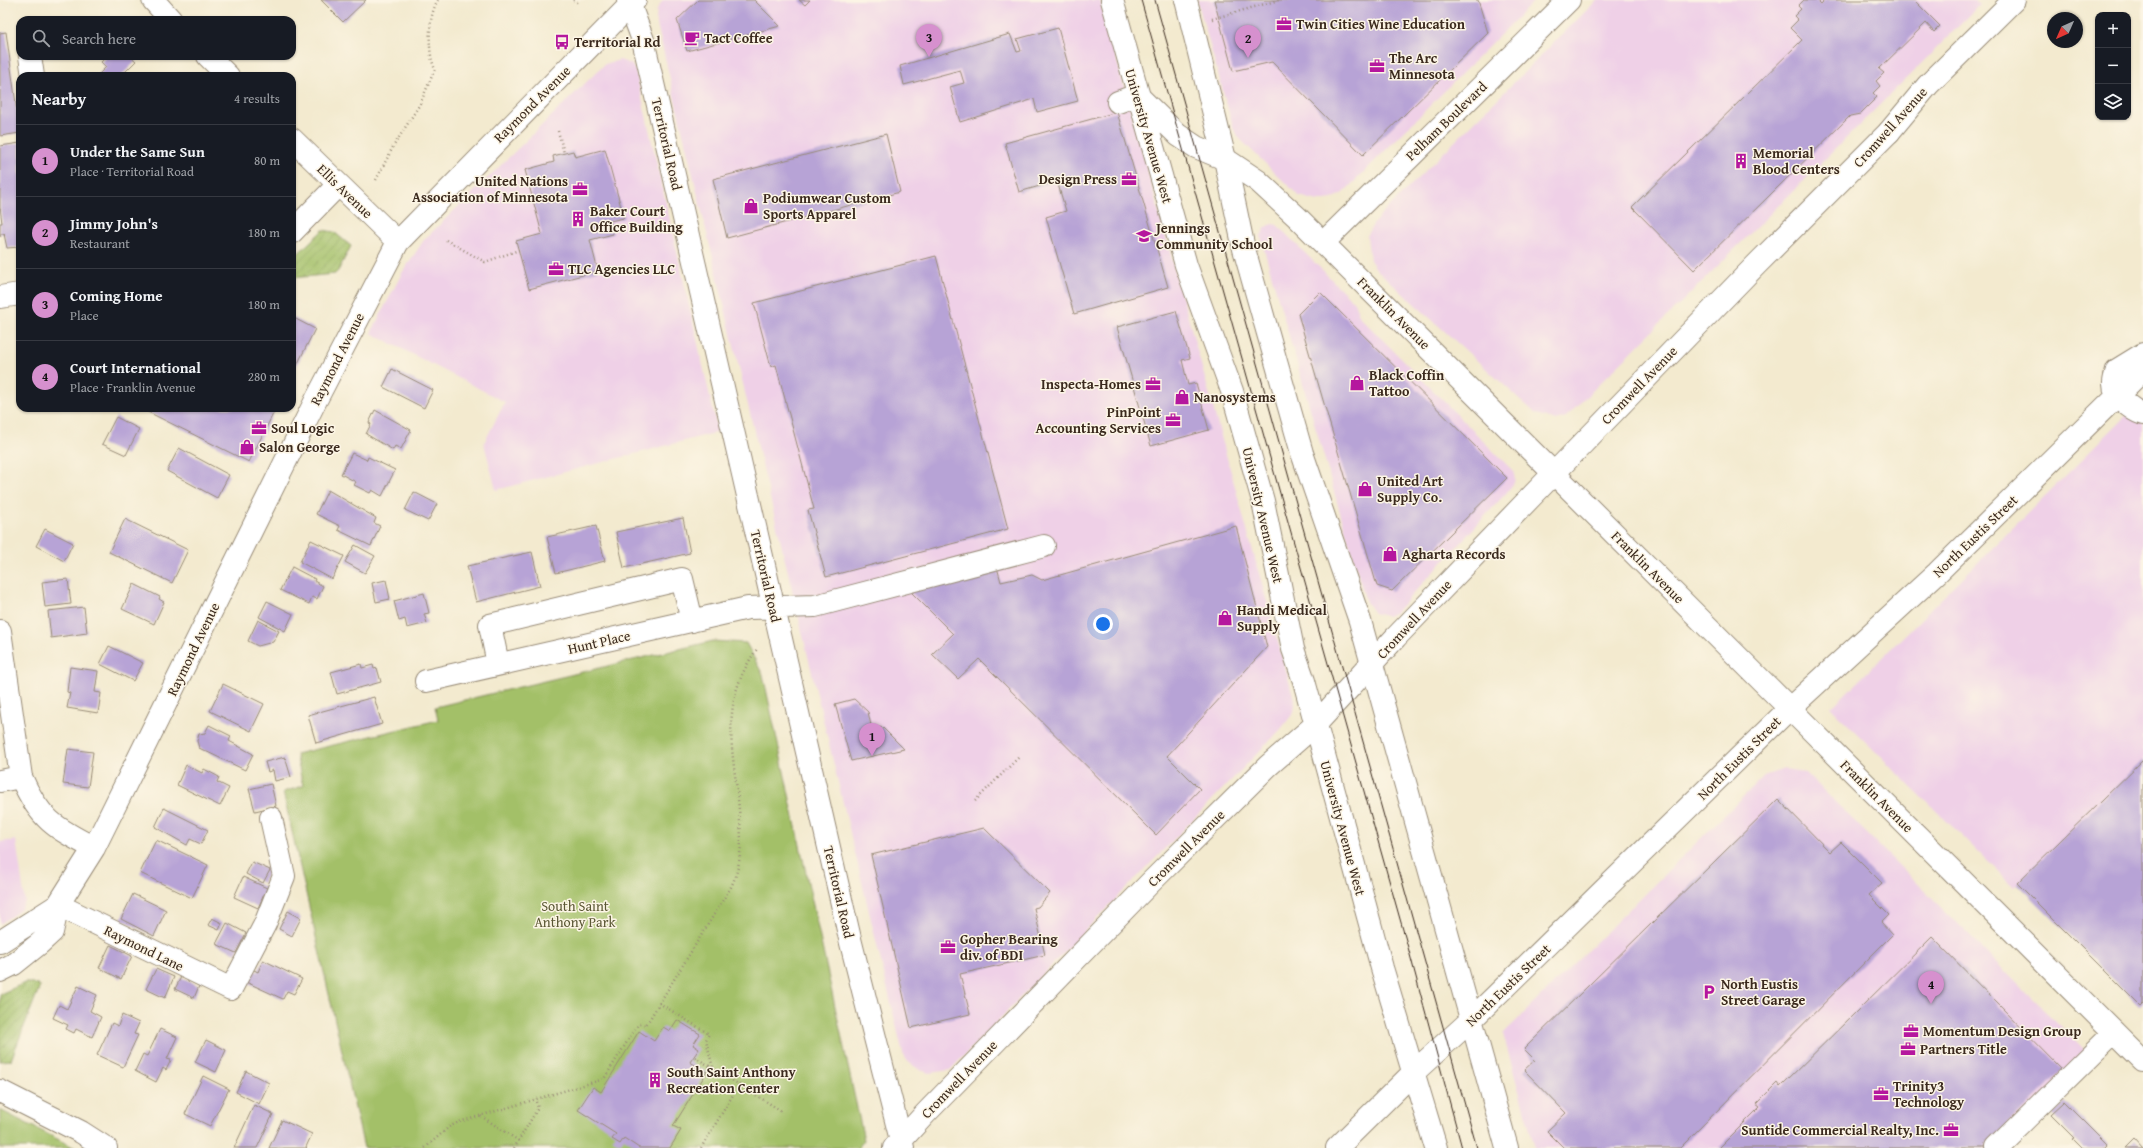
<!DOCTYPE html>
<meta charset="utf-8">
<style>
:root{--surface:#171b24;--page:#20242c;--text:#f1f3f6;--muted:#9ea1a6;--line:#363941;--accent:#d690ce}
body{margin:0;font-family:"Gentium Book Plus",serif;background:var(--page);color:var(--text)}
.controls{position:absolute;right:12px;top:12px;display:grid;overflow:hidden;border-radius:8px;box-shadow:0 1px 3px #0004}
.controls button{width:36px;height:36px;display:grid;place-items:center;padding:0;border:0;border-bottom:1px solid var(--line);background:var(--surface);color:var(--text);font:20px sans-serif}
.compass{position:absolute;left:2047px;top:12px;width:36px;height:36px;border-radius:50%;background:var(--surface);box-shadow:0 1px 3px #0004;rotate:225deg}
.you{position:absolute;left:1103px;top:624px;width:14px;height:14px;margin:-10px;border:3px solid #fff;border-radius:50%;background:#1a73e8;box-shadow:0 0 0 6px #1a73e833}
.badge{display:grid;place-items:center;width:26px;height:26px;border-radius:50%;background:var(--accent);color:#111;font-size:13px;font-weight:700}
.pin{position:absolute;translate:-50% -33px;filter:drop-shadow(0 1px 2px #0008)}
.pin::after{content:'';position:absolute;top:21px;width:14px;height:12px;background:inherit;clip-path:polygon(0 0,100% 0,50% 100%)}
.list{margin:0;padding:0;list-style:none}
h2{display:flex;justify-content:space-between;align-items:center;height:52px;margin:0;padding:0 16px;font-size:17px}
h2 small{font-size:13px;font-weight:400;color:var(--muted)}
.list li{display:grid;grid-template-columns:26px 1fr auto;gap:12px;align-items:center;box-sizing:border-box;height:72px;padding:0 16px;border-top:1px solid var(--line)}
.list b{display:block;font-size:15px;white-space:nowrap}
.list p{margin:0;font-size:13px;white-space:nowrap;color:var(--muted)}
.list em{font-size:13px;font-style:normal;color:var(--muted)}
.icon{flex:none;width:22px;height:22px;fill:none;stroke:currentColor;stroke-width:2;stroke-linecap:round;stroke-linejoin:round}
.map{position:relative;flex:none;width:2143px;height:1148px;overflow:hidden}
.search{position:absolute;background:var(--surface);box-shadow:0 1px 3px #0004;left:16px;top:16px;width:280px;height:44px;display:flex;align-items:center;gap:10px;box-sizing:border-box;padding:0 14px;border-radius:12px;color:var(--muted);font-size:15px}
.panel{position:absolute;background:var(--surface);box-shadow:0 1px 3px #0004;left:16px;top:72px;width:280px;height:340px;border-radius:12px}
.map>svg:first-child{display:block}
.built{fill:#efd0e7}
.park{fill:#a3c067;stroke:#6f7542}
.garden{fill:url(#garden-furrows);stroke:#6f7542}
.building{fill:#b7a3d6}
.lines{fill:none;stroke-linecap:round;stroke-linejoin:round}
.minor-casing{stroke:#978a76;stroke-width:24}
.major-casing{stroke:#978a76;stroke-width:24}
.path{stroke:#978a76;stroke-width:2.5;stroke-dasharray:1 3;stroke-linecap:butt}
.minor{stroke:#fff;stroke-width:22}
.major{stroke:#fff;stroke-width:22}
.tram{stroke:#3b2a1e;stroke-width:1}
.labels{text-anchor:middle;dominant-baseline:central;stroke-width:3;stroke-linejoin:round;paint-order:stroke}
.poi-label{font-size:14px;font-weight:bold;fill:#3b2a1e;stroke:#fcf5e5;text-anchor:start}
.street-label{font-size:14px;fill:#3b2a1e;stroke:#fcf5e5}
.park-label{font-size:14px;fill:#5a5734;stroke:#fcf5e5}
</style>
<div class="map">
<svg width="2143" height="1148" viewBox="0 0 2143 1148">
<defs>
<pattern id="garden-furrows" width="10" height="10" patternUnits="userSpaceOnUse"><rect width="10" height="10" fill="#a3c067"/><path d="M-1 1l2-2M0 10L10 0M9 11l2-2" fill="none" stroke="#869c54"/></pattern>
</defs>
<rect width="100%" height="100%" fill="#fcf5e5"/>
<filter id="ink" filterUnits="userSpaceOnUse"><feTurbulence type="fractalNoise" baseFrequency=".025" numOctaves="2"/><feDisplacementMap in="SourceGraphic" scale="8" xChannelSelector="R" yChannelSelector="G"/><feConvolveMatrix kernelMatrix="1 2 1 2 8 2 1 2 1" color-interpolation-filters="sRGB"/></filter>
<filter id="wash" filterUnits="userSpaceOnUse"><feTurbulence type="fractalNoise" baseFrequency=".012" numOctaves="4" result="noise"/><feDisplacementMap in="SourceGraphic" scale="16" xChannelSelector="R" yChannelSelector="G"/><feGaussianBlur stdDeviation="0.9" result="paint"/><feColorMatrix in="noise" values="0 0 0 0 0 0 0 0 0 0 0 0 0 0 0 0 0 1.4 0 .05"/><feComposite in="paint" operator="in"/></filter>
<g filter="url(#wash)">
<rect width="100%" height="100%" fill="#f3eacf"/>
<path class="built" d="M663,0H1100L1295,703L1294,712L1281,729L950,1070L929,1073L920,1070L908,1062L903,1054L656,20L657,9Z
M1197,0H1535L1343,193L1332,199L1318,201L1299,196L1241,140L1234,130Z
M1597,0H1975L1980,5L1566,417L1556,420L1536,414L1377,270L1370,260L1367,236L1374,223L1382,214Z
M620,60L631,64L636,72L718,432L496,490L484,443L505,402L371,333L402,273L424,240L605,64Z
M1272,224L1277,225L1354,302L1360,317L1513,471L1515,479L1511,488L1396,612L1387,616L1374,613L1366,602L1263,246L1261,236L1265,228Z
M2143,399V760L2014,887L1831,708Z
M1784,769L1805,772L2095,1061L2007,1148H1535L1503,1034L1764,776Z
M16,840L25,902L20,910L0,924V842Z"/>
<path class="park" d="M713,641L746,643L763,675L864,1140L858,1148H364L283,792L303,786L296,754L438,720L435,707Z
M0,1110L75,1148H0Z"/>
<path class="garden" d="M323,230L334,232L351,246L338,271L335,274L292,278V259Z
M25,983H32L40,986L11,1060L0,1061V994Z"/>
<g id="blocks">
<path class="building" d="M321,0H366L343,22Z
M698,0H754L780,26L687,51L677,20Z
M799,0H810L805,5Z
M1214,0H1478L1488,33L1363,155L1272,62L1233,71Z
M1804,0H1817L1821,4L1825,0H1914L1940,26L1934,32L1926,23L1879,69L1884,73L1876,81L1880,86L1873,93L1877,97L1860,114L1850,116L1694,270L1632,207L1802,40L1790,28L1798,20L1794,16L1801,9L1798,6Z
M1058,28L1078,101L1037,112L1034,99L960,122L950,87L964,83L960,70L904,85L900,66L1010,34L1017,52L1021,51L1017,39Z
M6,32L20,133L0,136V33Z
M107,56H130L136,61L121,76H97L106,67L101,62Z
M1117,112L1168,287L1074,314L1046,217L1066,211L1057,181L1019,192L1005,143Z
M886,134L900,192L727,238L713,179Z
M20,143V247L7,248L4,234H0V223H2L0,208V146Z
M605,149L624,218L610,221L613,234L590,240L598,271L529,289L516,241L542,234L525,170L554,162L553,156L573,151L575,157Z
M936,256L1008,529L826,577L808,510L814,509L776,365L771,367L754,303Z
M1320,292L1507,478L1392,591L1377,586L1298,314Z
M1176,311L1190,358L1182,360L1188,385L1196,383L1209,430L1151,446L1117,327Z
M292,317L315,329L292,375Z
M392,369L433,390L424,408L383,387Z
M140,408H276L249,462Z
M375,410L411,430L401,449L395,446L393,450L366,434L371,424L369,423Z
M116,417L139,429L126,455L102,444Z
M179,448L229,475L217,498L167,471Z
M352,453L367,460L368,457L395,470L382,496L372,490L370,493L354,485L356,482L341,474Z
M328,490L376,518L374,523L380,526L371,546L338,530L340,526L316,514Z
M414,492L437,504L428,521L405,510Z
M683,518L690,553L624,568L616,532Z
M125,519L188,550L172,583L109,552Z
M596,526L605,561L556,573L547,537Z
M1236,526L1267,647L1167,756L1200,789L1156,835L979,659L958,679L932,654L953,634L909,590L997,567L1001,582L1032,575L1042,580Z
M45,529L73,543L64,561L36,546Z
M311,540L344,556L332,579L300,562Z
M355,545L375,556L365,573L345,562Z
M532,552L540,586L476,602L467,566Z
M292,567L315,579L314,581L323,586L317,599L312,597L309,604L280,590Z
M68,579L71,604L45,607L42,582Z
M386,580L390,599L376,602L372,583Z
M134,584L160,597L159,599L164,602L154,624L122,609Z
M424,593L429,613L424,614L427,623L407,628L405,619L399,621L394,601Z
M267,601L293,614L285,631L259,617Z
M84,607L87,633L51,638L48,611Z
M258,620L279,631L273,642L258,646L248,641Z
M109,646L143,663L133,681L100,664Z
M361,664L362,668L373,665L374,669L377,668L381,682L337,694L331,672Z
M70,667L98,671L95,692L101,693L98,713L67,708L70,693L67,692Z
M223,684L264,704L251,731L210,711Z
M374,697L382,724L316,743L308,715Z
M854,699L868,712L872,730L882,727L904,749L851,761L835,704Z
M209,725L231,736L229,741L253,754L245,770L199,748L197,741L199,734L205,733Z
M68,749L93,752L88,787L63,784Z
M285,757L291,777L275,781L273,770L268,772L265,762Z
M2143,760V1003L2140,1006L2017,883Z
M186,765L202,773L204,769L219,777L217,782L229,788L220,806L177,785Z
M271,784L276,806L255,811L249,789Z
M1778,799L1830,852L1841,842L1882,883L1869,895L1889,915L1881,923L1892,935L1680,1148H1564L1547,1131L1566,1113L1524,1070L1535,1060L1524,1049Z
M164,808L208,830L201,844L190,839L187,845L155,827Z
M984,828L1050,893L1038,907L1034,908L1045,955L960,974L970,1014L911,1028L871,855Z
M156,840L208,865L192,898L140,873Z
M252,862L270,870L263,883L246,874Z
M243,877L267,888L258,908L234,897Z
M133,894L166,910L154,936L121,919Z
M288,911L301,918L292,936L279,929Z
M212,918L222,923L219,930L208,925Z
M227,923L246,933L236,953L216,944Z
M1932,937L2063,1070L1984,1148H1719L1760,1107L1756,1104L1777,1083L1780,1087Z
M110,945L132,956L121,979L99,968Z
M263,960L302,979L294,994L287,991L283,999L246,982L252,969L258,972Z
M156,969L174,977L165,998L146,989Z
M181,977L199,986L194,998L175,989Z
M78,986L97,995L90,1011L101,1017L92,1037L76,1029L74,1033L66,1029L68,1025L53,1018L59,1005L67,1009Z
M122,1015L139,1023L134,1034L138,1035L123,1067L97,1055L112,1023L118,1026Z
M677,1020L700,1034L693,1045L699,1049L690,1062L707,1072L673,1126L681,1130L670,1148H639L624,1138L620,1144L612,1139L616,1134L578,1110L593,1087L601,1092L639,1031L654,1041L663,1027L670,1031Z
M160,1029L177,1037L167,1059L171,1060L166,1070L163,1068L156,1082L135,1071L143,1054L147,1056Z
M206,1040L226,1050L216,1072L195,1062Z
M246,1071L269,1083L259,1104L236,1092Z
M203,1076L229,1089L210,1126L185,1114Z
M2065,1102L2108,1145L2105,1148H2083L2073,1138L2075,1137L2052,1114Z
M254,1105L273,1114L257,1148H234Z
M282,1120L312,1134L306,1147L307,1148H269Z
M2135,1139L2143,1148H2126Z"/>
</g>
</g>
<g filter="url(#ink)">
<use href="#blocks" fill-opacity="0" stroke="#978a76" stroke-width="1"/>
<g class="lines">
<g class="minor-casing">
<path id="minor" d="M153,0L171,20
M628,0L643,40L851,943L903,1148
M30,56L33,76
M208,56L228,76
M1118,102L1137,95L1178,135L1196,147L1225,159L1258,181L1297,217L2143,1061
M1889,132L1928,85L2014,0
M292,139L398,242
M292,232L338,185
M1323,243L1569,0
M0,297L20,294
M2143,354L2117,370C2116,374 2114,379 2114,383C2113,396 2132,410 2143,414
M0,631L21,777C39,819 55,828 94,848
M498,664L490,625L682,579L692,621
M426,681L748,608L815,606L1044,546
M1789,709L1937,573L2143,370
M0,781L21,777
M58,905L231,989L265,924L284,876L271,818
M0,942L58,905
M0,971L14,964L39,944L52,932L58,905L94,848L315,402L398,242L635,0
M0,1091L81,1132L106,1148
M1996,1148L2114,1032"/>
</g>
<g class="major-casing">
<path id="major" d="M1112,0L1186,265L1232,391L1263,501L1293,649L1304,681L1382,968L1436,1148
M1186,0L1225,159L1244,249L1302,453L1360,621L1507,1148
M894,1148L926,1113L1150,883L1268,766L1315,725L1396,637L1530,498L1756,265L1889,132
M1337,1148L1414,1072L1471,1020L1789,709"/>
</g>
<path class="path" d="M573,0L579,3
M1212,19L1279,0
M558,131L564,153
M376,180L393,147L420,104L435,69C427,53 428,15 438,0
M0,210H1
M0,236L5,235
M446,240L485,262L519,250
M975,801L1020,756
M659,1003L709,1034L706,1040L713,1068
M695,1057L783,1112
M481,1116L519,1141
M425,1148L449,1127L459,1122L604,1079L635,1029L639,1024L646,1025L731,887C741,866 742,845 740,822C736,756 715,708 757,649
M514,1148L538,1108L535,1099
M701,1148L739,1085"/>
<use href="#minor" class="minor"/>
<use href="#major" class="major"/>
<path class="tram" d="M1141,0L1409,951L1462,1148
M1155,0L1477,1148"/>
</g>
</g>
<defs>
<g id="office-bare" transform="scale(1.2)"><path d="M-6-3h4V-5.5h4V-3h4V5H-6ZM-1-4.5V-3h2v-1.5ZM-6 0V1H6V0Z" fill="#b5179e" stroke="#fcf5e5" stroke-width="2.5" paint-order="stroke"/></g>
<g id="cafe-bare" transform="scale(1.2)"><path d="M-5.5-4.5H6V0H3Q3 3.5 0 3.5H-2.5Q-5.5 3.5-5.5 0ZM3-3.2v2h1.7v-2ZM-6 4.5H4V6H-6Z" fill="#b5179e" stroke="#fcf5e5" stroke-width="2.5" paint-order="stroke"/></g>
<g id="bus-bare" transform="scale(1.2)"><path d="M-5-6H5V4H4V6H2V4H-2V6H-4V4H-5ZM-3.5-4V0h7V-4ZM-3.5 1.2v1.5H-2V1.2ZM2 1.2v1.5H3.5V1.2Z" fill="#b5179e" stroke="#fcf5e5" stroke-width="2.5" paint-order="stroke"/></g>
<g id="building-bare" transform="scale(1.2)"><path d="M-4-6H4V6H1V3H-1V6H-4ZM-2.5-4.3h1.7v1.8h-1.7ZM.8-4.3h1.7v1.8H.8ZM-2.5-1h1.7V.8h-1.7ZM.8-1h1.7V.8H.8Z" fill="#b5179e" stroke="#fcf5e5" stroke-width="2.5" paint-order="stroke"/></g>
<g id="shop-bare" transform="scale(1.2)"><path d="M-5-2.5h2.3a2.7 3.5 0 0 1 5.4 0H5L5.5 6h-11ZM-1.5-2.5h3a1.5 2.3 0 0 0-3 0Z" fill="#b5179e" stroke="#fcf5e5" stroke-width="2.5" paint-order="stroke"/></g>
<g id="school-bare" transform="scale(1.2)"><path d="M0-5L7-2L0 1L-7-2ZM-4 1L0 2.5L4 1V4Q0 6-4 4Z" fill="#b5179e" stroke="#fcf5e5" stroke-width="2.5" paint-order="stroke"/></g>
<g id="parking-bare" transform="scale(1.2)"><path d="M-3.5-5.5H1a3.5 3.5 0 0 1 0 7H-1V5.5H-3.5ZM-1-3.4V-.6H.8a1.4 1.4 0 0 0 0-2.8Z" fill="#b5179e" stroke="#fcf5e5" stroke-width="2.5" paint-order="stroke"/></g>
</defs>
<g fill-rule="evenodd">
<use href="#office-bare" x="1284" y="24"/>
<use href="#cafe-bare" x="692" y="38"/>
<use href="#bus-bare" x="562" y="42"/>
<use href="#office-bare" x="1377" y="66"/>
<use href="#building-bare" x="1741" y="161"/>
<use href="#office-bare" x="1129" y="179"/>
<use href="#office-bare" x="580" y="189"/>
<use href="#shop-bare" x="751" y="206"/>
<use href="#building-bare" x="578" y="219"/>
<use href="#school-bare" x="1144" y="236"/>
<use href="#office-bare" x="556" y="269"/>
<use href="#shop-bare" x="1357" y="383"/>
<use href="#office-bare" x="1153" y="384"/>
<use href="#shop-bare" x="1182" y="397"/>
<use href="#office-bare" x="1173" y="420"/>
<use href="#office-bare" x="259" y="428"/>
<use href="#shop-bare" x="247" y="447"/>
<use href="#shop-bare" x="1365" y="489"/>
<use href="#shop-bare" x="1390" y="554"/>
<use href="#shop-bare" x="1225" y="618"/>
<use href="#office-bare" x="948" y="947"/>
<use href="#parking-bare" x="1709" y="992"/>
<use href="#office-bare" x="1911" y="1031"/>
<use href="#office-bare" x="1908" y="1049"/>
<use href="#building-bare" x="655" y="1080"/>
<use href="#office-bare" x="1881" y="1094"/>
<use href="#office-bare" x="1951" y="1130"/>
</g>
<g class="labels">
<g class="poi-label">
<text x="1296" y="24">Twin Cities Wine Education</text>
<text x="704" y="38">Tact Coffee</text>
<text x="574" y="42">Territorial Rd</text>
<text x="1389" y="58">The Arc<tspan x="1389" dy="16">Minnesota</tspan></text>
<text x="1753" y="153">Memorial<tspan x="1753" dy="16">Blood Centers</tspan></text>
<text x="1117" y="179" text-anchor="end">Design Press</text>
<text x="568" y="181" text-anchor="end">United Nations<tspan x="568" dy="16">Association of Minnesota</tspan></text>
<text x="763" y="198">Podiumwear Custom<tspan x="763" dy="16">Sports Apparel</tspan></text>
<text x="590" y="211">Baker Court<tspan x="590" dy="16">Office Building</tspan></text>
<text x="1156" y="228">Jennings<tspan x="1156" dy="16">Community School</tspan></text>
<text x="568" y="269">TLC Agencies LLC</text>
<text x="1369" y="375">Black Coffin<tspan x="1369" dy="16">Tattoo</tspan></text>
<text x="1141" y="384" text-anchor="end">Inspecta-Homes</text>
<text x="1194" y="397">Nanosystems</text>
<text x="1161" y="412" text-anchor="end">PinPoint<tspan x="1161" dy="16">Accounting Services</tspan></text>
<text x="271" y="428">Soul Logic</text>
<text x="259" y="447">Salon George</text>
<text x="1377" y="481">United Art<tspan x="1377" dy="16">Supply Co.</tspan></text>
<text x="1402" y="554">Agharta Records</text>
<text x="1237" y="610">Handi Medical<tspan x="1237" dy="16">Supply</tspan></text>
<text x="960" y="939">Gopher Bearing<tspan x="960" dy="16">div. of BDI</tspan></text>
<text x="1721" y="984">North Eustis<tspan x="1721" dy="16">Street Garage</tspan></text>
<text x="1923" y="1031">Momentum Design Group</text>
<text x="1920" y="1049">Partners Title</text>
<text x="667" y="1072">South Saint Anthony<tspan x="667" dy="16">Recreation Center</tspan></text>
<text x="1893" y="1086">Trinity3<tspan x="1893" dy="16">Technology</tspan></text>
<text x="1939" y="1130" text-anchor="end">Suntide Commercial Realty, Inc.</text>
</g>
<g class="street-label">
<text transform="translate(532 104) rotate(-45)">Raymond Avenue</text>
<text transform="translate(1446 121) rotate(-44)">Pelham Boulevard</text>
<text transform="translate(1890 127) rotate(-48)">Cromwell Avenue</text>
<text transform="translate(1149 136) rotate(74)">University Avenue West</text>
<text transform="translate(667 144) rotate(77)">Territorial Road</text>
<text transform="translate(345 191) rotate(44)">Ellis Avenue</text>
<text transform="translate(1394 313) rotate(45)">Franklin Avenue</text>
<text transform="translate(337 359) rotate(-63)">Raymond Avenue</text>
<text transform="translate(1639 385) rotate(-46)">Cromwell Avenue</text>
<text transform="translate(1263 515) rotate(77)">University Avenue West</text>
<text transform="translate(1975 536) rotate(-44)">North Eustis Street</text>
<text transform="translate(1648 567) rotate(45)">Franklin Avenue</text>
<text transform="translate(766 576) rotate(77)">Territorial Road</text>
<text transform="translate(1414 619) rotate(-47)">Cromwell Avenue</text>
<text transform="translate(599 642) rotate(-13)">Hunt Place</text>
<text transform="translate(193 649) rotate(-64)">Raymond Avenue</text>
<text transform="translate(1739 758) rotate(-45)">North Eustis Street</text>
<text transform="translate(1877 796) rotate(45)">Franklin Avenue</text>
<text transform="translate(1343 828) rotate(75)">University Avenue West</text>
<text transform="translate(1186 848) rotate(-45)">Cromwell Avenue</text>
<text transform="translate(839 892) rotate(77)">Territorial Road</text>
<text transform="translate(144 948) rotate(26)">Raymond Lane</text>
<text transform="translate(1508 985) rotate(-44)">North Eustis Street</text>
<text transform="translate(959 1079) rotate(-46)">Cromwell Avenue</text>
</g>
<g class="park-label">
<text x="575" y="906">South Saint<tspan x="575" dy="16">Anthony Park</tspan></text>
</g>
</g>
</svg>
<div class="controls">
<button>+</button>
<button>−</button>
<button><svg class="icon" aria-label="layers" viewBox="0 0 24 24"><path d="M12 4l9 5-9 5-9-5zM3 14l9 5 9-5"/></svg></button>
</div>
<svg class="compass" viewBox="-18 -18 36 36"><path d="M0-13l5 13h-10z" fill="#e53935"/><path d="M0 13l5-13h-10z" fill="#9ea1a6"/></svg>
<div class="you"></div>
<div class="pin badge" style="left:872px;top:756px">1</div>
<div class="pin badge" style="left:1248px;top:58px">2</div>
<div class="pin badge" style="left:929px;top:57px">3</div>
<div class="pin badge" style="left:1931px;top:1004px">4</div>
<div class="search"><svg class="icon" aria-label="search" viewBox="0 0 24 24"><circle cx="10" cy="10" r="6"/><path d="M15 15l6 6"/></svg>Search here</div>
<section class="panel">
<h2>Nearby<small>4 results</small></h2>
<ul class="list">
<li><span class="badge">1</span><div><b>Under the Same Sun</b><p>Place · Territorial Road</p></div><em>80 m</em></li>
<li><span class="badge">2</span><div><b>Jimmy John's</b><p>Restaurant</p></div><em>180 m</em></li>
<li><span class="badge">3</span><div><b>Coming Home</b><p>Place</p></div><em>180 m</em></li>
<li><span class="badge">4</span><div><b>Court International</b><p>Place · Franklin Avenue</p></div><em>280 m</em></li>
</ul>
</section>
</div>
